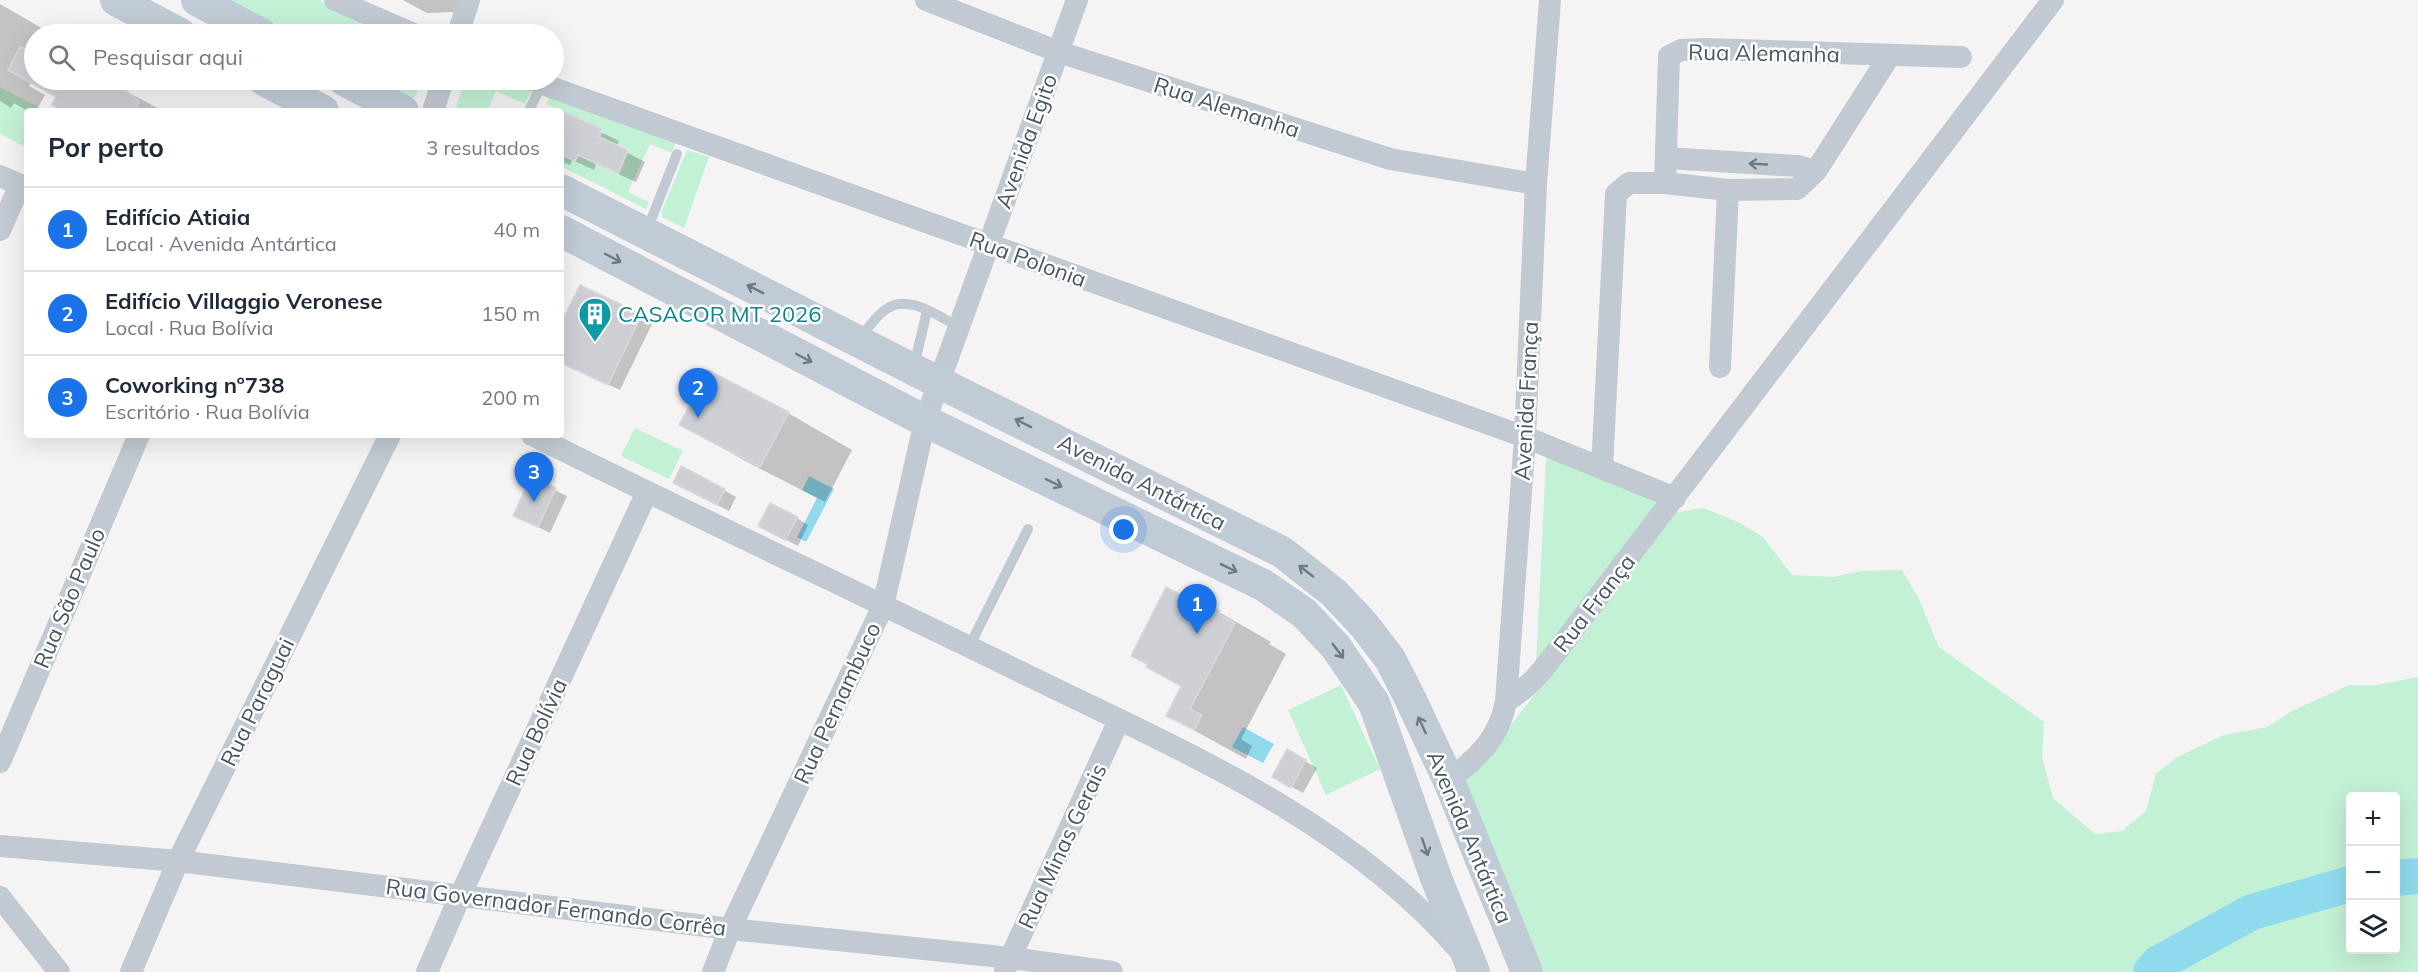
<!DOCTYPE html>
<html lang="pt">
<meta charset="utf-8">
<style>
:root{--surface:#fff;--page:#f6f6f7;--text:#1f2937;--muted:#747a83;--line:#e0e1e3;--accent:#1a73e8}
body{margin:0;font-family:Mulish,sans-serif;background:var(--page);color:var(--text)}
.controls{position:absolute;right:18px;bottom:18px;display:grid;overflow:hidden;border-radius:6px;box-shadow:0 6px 24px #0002}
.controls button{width:54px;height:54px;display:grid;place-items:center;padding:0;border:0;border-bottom:2px solid var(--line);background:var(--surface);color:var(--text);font:30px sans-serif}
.you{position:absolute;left:1124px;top:530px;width:21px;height:21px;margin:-15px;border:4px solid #fff;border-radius:50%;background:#1a73e8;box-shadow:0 0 0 9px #1a73e833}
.badge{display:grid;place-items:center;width:39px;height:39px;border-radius:50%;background:var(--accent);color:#fff;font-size:20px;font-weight:700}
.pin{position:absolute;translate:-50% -50px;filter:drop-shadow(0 2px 3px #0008)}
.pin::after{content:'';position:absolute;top:32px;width:21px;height:18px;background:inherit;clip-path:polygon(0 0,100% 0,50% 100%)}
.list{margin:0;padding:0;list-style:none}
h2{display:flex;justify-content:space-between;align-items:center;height:78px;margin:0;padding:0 24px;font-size:26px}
h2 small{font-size:20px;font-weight:400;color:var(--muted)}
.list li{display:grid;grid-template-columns:39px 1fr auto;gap:18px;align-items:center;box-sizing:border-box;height:84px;padding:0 24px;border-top:2px solid var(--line)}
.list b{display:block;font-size:22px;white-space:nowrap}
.list p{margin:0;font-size:20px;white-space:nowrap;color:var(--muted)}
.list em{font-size:20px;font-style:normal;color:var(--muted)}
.icon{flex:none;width:33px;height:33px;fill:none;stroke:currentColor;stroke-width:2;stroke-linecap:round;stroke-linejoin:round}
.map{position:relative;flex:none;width:2418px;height:972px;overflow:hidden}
.search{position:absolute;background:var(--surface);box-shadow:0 6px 24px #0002;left:24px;top:24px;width:540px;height:66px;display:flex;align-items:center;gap:15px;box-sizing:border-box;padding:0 21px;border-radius:33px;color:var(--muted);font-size:22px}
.panel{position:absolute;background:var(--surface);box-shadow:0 6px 24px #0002;left:24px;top:108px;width:540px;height:330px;border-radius:6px}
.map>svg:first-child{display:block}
.green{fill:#c3f1d5;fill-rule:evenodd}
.water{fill:#90daee}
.shadow{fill:#0003}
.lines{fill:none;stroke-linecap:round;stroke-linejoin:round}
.river{stroke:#90daee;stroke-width:36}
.building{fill:#cdcfd5;stroke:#d7d9de;stroke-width:1.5}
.service{stroke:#c1cad2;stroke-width:10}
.minor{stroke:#c1cad2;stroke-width:22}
.secondary{stroke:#c1cbd6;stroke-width:32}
.oneway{stroke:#6e7983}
.oneway2{stroke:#6e7984}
.labels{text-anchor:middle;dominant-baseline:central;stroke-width:5;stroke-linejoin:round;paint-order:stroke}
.street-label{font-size:22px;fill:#4a5661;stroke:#fff}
.culture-label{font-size:22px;fill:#0d838f;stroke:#fff;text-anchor:start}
</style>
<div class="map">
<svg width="2418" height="972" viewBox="0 0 2418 972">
<rect width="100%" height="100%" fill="#f5f3f3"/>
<path class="green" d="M210,0H319L396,34H277Z
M365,80H422L415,97L408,99Z
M465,80H504L532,90L525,104L496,91L487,111H455Z
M0,87L46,111H27V148L0,134Z
M550,94L675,143L672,153L650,144L628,192L649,202L646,209L561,166V155L576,162L579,156L619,175L630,149L601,137L603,129L546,104Z
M687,150L709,157L684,228L662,217V211Z
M635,428L683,451L669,479L621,456Z
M1556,456L1659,501L1536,665L1546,459Z
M1704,508L1740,523L1763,537L1792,575L1833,577L1861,571L1902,570L1918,597L1939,647L2044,722L2042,757L2053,798L2095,834L2122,831L2146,811L2156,774L2177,757L2224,735L2267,727L2294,710L2349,685H2377L2418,677V972H1544L1465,784L1677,512ZM2350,796H2396V950H2350Z
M1341,685L1380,769L1326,795L1288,710Z"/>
<path class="water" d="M809,476L834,489L806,542L797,537L817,498L802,490Z
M1243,727L1274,744L1263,763L1232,747Z"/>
<path class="shadow" d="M403,0H472L455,12L427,13Z
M0,4L45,30L43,34H34V80H105L163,111H66L58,97L32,81L29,86L45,95L36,111H28L14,103L11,108L0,101Z
M561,113L619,141L616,147L645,162L636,182L596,164L594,170L572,160L570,165L561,161Z
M641,316L653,322L620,390L561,363V326Z
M788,413L852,450L825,502L745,461L681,424Z
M531,478L567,496L550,533L514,515Z
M686,489L724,490L736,497L729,511Z
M797,518L808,525L798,546L771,532Z
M1219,612L1271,642L1269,644L1286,654L1241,739L1252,746L1246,759L1168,716L1182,687L1148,667Z
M1287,751L1317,768L1303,793L1274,777Z"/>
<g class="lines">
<path class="river" d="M2396,878L2418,876
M2151,972L2159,963L2252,912L2350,884"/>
</g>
<path class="building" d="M20,47L34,51V80H109L120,85L139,102L135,111H63L52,105L56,97L8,70Z
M561,111L602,129L599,137L628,150L618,173L578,155L575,161L561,154Z
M580,285L642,314L608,385L561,363V323Z
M708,370L789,412L760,467L679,425Z
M681,466L725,489L717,505L673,483Z
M531,476L556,488L538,527L513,516Z
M770,503L798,517L785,540L758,526Z
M1166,587L1183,596L1185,593L1220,611L1218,614L1235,623L1190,709L1202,715L1194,730L1166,716L1181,686L1146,667L1147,664L1131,656Z
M1287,749L1306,760L1291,788L1272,777Z"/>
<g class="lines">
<path class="service" d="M529,111L542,83
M647,230L677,154
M859,338C868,329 875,317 885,310C907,292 939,317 959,327
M914,366L927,311
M969,647L1028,529"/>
<path class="minor" d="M335,0L414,34
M926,0L1059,52L1390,159L1536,184
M458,34L469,0
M531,80L1525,437L1675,498
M433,111L443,80
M1667,158L1798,166L1816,171
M0,176L27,188
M1665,183L1728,190L1797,189L1816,171L1890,55
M0,230L20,185
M1720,367L1728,190
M532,435C698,518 866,596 1033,678C1184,752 1347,820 1459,950
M1602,468L1616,194L1629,183H1665L1669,56L1681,50L1705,49L1961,57
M1506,701C1530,688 1545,667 1561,646L2053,0
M0,762L139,435
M1449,781C1477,757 1499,740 1506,701L1525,437L1536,184L1550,0
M0,846L178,861L730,929L1011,958L1112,972
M0,897L59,972
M1005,970L1119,720
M131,972L178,861L390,435
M427,972L461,894L647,492
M713,972L730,929L883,606L925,421L1077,0"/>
<path class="secondary" d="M116,0L180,34
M197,0L261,34
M264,80L323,111
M344,80L403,111
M561,190L940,383L1282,552L1334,593L1364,625L1390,659L1409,696L1449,781L1527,972
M561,231L925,421L1263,585L1304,613L1336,647L1374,703L1436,878L1474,972"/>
</g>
<defs><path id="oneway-shaft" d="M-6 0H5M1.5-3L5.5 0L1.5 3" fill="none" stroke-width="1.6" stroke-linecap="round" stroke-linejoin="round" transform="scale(1.5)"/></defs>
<use class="oneway" href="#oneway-shaft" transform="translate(1758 164) rotate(-177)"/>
<g class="oneway2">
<use href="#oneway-shaft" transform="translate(613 258) rotate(28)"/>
<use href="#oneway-shaft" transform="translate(755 289) rotate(-153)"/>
<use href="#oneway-shaft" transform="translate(804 358) rotate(28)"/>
<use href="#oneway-shaft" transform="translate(1023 423) rotate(-153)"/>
<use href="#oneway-shaft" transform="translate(1054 483) rotate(26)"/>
<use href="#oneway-shaft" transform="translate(1229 568) rotate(26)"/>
<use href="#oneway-shaft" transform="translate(1306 571) rotate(-142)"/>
<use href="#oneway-shaft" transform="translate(1338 651) rotate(53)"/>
<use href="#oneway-shaft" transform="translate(1422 725) rotate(-115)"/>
<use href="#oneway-shaft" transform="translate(1425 847) rotate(71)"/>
</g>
<defs>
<g id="building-pin" transform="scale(1.725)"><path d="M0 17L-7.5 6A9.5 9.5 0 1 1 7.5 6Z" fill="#0f9aa8" stroke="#fff"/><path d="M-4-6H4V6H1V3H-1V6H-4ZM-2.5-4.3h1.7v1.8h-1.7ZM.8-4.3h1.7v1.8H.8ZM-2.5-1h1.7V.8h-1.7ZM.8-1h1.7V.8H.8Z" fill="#fff"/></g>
</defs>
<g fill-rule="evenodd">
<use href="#building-pin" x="595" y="314"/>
</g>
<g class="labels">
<g class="street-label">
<text transform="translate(1764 53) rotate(1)">Rua Alemanha</text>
<text transform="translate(1227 107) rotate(18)">Rua Alemanha</text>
<text transform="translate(1026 141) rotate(-70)">Avenida Egito</text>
<text transform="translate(1028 259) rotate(20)">Rua Polonia</text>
<text transform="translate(1526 401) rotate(-87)">Avenida França</text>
<text transform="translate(1142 482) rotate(27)">Avenida Antártica</text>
<text transform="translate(69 598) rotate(-67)">Rua São Paulo</text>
<text transform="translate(1594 603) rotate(-52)">Rua França</text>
<text transform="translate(257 702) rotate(-64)">Rua Paraguai</text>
<text transform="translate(837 703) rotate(-65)">Rua Pernambuco</text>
<text transform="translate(536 732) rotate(-65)">Rua Bolívia</text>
<text transform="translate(1470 837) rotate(67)">Avenida Antártica</text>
<text transform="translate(1062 846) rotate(-65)">Rua Minas Gerais</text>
<text transform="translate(556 907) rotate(7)">Rua Governador Fernando Corrêa</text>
</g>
<g class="culture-label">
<text x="618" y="314">CASACOR MT 2026</text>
</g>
</g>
</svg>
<div class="controls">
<button>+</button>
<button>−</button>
<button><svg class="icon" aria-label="layers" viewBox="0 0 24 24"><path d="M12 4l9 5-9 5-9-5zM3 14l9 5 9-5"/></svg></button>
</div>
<div class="you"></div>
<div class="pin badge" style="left:1197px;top:634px">1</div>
<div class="pin badge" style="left:698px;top:418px">2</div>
<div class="pin badge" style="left:534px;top:502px">3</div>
<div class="search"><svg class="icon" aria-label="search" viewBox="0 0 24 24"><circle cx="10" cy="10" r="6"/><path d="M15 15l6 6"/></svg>Pesquisar aqui</div>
<section class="panel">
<h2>Por perto<small>3 resultados</small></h2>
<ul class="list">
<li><span class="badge">1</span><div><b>Edifício Atiaia</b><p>Local · Avenida Antártica</p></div><em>40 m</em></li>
<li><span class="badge">2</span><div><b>Edifício Villaggio Veronese</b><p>Local · Rua Bolívia</p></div><em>150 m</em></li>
<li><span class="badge">3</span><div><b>Coworking n°738</b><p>Escritório · Rua Bolívia</p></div><em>200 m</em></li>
</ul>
</section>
</div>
